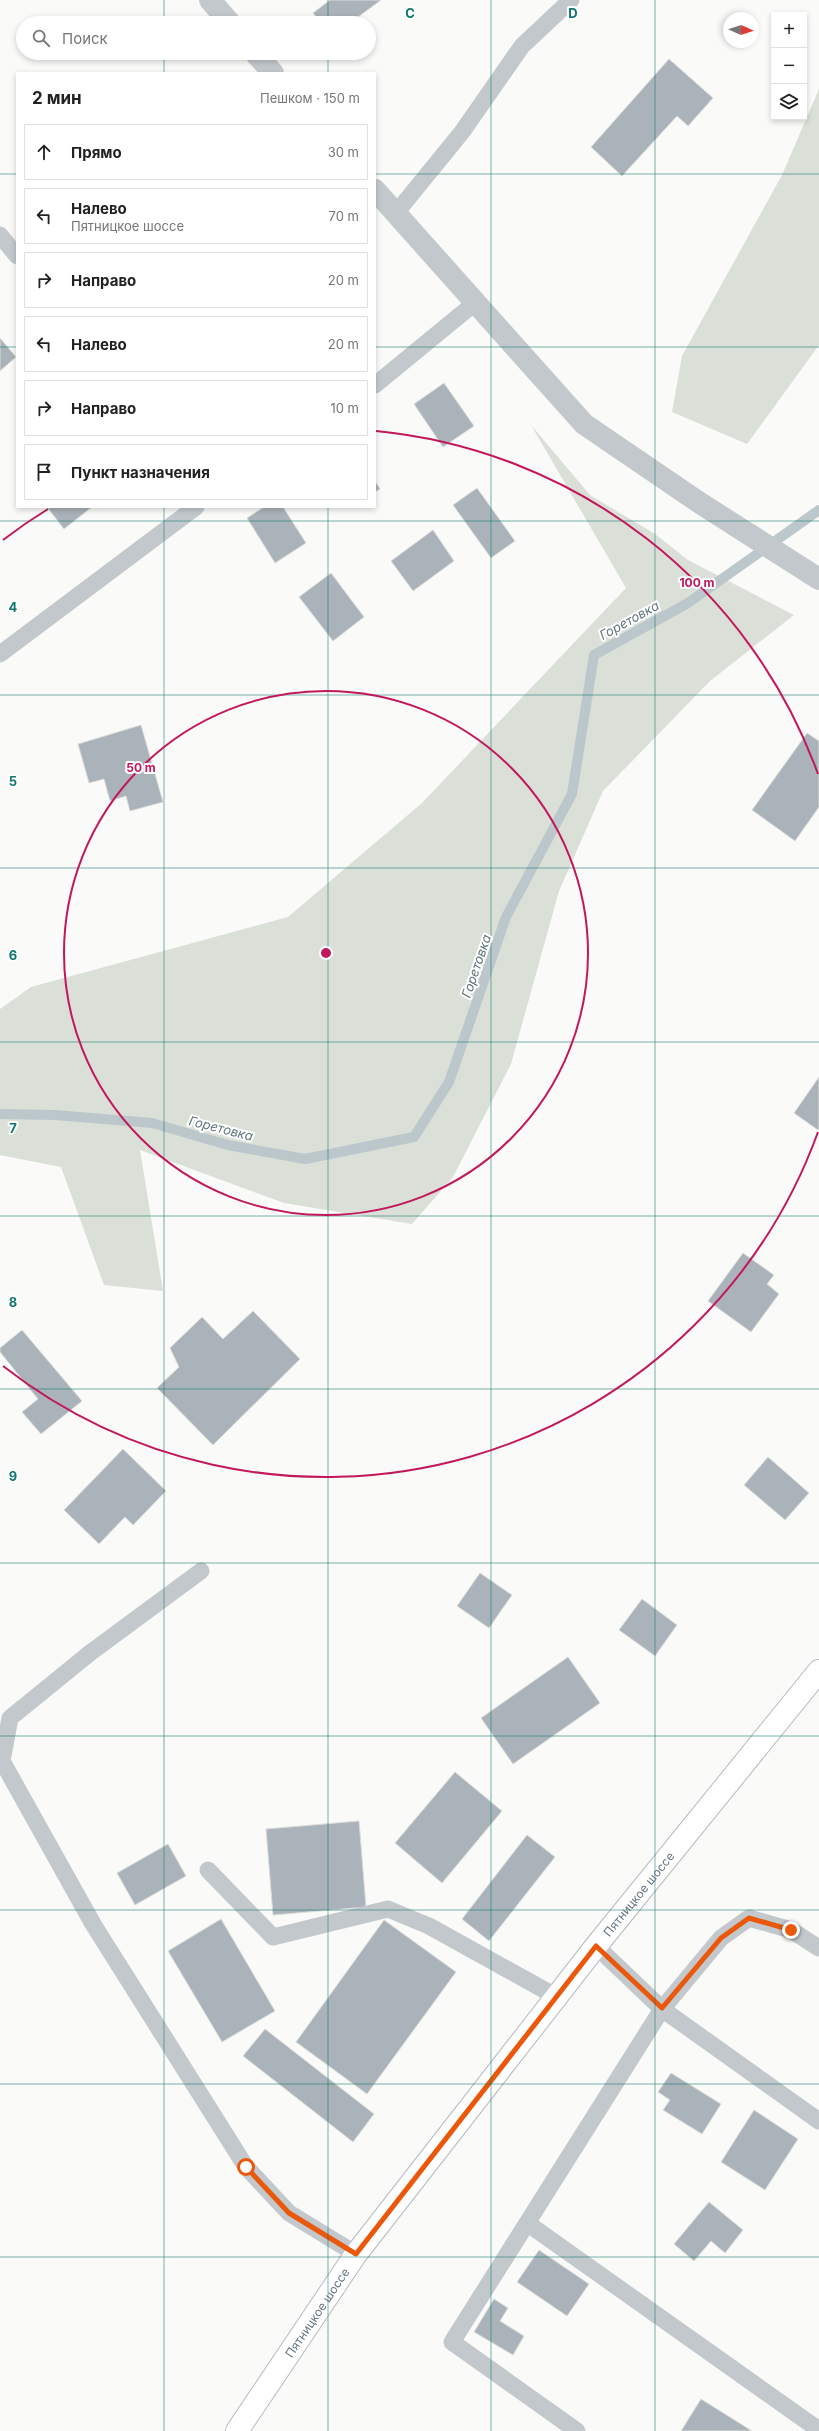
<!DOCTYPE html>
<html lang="ru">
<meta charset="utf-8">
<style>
:root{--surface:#fff;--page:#f2f2f2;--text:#222;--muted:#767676;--line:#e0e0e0}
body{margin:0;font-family:Inter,sans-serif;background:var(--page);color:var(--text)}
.controls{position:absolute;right:12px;top:12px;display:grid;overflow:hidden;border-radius:0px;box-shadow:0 2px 6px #0003}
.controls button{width:36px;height:36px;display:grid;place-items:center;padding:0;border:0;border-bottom:1px solid var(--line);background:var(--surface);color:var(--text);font:20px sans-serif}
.compass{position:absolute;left:723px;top:12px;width:36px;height:36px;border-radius:50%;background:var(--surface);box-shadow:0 2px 6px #0003;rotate:93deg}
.stop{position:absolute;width:12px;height:12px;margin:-9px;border:3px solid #ea580c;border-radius:50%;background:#fff}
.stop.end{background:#ea580c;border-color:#fff;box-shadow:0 1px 4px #0008}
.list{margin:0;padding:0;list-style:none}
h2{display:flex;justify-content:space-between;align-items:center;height:52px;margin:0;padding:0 16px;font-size:17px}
h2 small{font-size:13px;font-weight:400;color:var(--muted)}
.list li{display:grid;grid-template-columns:26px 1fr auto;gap:12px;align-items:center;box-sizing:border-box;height:56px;margin:0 8px 8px;padding:0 8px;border:1px solid var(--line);border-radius:0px}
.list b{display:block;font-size:15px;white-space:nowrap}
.list p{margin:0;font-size:13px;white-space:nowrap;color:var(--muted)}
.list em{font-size:13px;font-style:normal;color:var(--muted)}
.icon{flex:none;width:22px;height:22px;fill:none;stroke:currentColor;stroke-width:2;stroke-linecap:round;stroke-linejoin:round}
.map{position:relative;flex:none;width:819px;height:2431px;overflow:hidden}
.search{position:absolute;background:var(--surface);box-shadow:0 2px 6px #0003;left:16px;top:16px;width:360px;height:44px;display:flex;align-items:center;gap:10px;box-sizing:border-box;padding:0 14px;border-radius:22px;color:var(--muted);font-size:15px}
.panel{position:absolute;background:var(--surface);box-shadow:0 2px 6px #0003;left:16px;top:72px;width:360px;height:436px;border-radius:0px}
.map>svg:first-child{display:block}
.green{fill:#dadfd7}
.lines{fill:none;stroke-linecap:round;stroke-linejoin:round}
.stream{stroke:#bbc7cb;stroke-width:10}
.building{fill:#aab3b9;stroke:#dcdcda}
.primary-casing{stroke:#b5babe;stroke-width:24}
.service{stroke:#c3c8cc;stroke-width:17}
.minor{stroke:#c3c8cc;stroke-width:22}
.primary{stroke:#fff;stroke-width:22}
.route{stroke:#ea580c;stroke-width:5}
.grid{fill:none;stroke:#0f766e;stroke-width:1;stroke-opacity:0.55}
.ring{fill:none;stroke:#c2185b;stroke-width:2}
.labels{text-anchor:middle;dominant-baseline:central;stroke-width:4;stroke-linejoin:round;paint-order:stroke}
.street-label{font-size:12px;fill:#657683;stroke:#fff}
.water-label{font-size:13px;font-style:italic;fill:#60757c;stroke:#fff}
.grid-label{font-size:13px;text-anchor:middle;font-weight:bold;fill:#0f766e;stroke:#fff;stroke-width:4;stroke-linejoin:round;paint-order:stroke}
.centre{fill:#c2185b;stroke:#fff;stroke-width:2}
.ring-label{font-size:12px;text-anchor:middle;font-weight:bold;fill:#c2185b;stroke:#fff;stroke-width:4;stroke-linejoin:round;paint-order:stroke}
</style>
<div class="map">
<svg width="819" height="2431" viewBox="0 0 819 2431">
<rect width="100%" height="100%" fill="#fafaf8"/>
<path class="green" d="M819,89V345L747,444L672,412L682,356L782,175Z
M531,425L590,495L655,534L688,560L794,615L710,681L603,791L559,891L511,1064L453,1177L412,1224L284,1203L140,1150L163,1291L104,1285L61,1167L0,1155V1009L31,987L288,917L422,803L626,588Z"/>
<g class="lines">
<path class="stream" d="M0,1114L55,1115L152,1123L228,1145L305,1159L414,1137L449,1082L506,917L572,794L594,655L688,603L819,510"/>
</g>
<path class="building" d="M330,0H381L350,23H321L313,13Z
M669,59L713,98L688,126L677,116L622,176L591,147Z
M0,338L16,357L0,371Z
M444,383L474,426L443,447L414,404Z
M375,481L380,489L375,492Z
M477,488L515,541L491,558L453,505Z
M47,507H92L64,529Z
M264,507H283L306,543L275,563L247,518Z
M433,530L454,561L413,591L391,561Z
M331,573L364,617L333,641L299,597Z
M141,725L163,802L130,811L126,796L110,801L104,779L89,783L78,744Z
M807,733L819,741V807L795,841L752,810Z
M819,1077V1129L818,1130L794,1113Z
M743,1253L774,1275L767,1284L779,1294L751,1332L708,1301Z
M253,1311L300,1359L213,1445L157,1388L179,1367L170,1348L202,1317L223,1339Z
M22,1330L82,1401L41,1434L22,1412L38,1399L0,1352V1348Z
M123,1449L166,1491L133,1525L125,1517L99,1544L64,1510Z
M768,1457L809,1493L785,1520L744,1485Z
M480,1573L512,1595L489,1628L457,1606Z
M642,1599L677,1625L655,1656L619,1630Z
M568,1657L600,1703L513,1764L481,1718Z
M455,1772L502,1811L442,1883L395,1843Z
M359,1821L366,1907L273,1915L266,1829Z
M527,1835L555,1857L489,1941L462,1919Z
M168,1844L186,1876L135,1905L117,1873Z
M221,1919L275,2011L222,2042L168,1951Z
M384,1920L456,1972L367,2094L296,2042Z
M265,2029L374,2114L353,2142L243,2056Z
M671,2073L721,2104L702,2134L663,2110L670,2100L658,2092Z
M754,2110L798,2139L765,2190L721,2162Z
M709,2202L743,2230L725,2253L711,2241L694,2261L674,2244Z
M539,2250L589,2284L567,2316L517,2282Z
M494,2299L508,2308L500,2321L524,2336L513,2355L474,2332Z
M701,2399L752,2431H681Z"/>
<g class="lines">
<g class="primary-casing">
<g id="primary">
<path id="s1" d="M237,2431L356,2254L596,1946L819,1671"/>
</g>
</g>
<path class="service" d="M396,213L462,132L522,46L571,0
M0,235L17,256
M375,385L476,302
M0,654L196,507
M201,1571L90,1653L10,1718L2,1761L93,1924L246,2167L289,2213L356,2254
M208,1870L273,1937L388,1909L429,1926L557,1997
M596,1946L662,2009L819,2121
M527,2223L819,2430
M577,2431L452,2342L662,2009L721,1938L749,1918L791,1930L819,1948"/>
<path class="minor" d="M210,0L230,23
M255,53L273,73
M375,190L584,424L700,503L819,579"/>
<use href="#primary" class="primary"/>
</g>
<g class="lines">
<path class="route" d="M246,2167L289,2213L356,2254L596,1946L662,2008L721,1938L749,1918L791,1930"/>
</g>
<path class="grid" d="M164,0V23M328,0V23M491,0V2431M655,0V2431M164,53V73M328,53V73M0,174H17M375,174H819M0,347H17M375,347H819M164,507V2431M328,507V2431M0,521H819M0,695H819M0,868H819M0,1042H819M0,1216H819M0,1389H819M0,1563H819M0,1736H819M0,1910H819M0,2084H819M0,2257H819"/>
<g class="ring">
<circle cx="326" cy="953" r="262"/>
<path d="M818 1132A524 524 0 0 1 3 1366M3 540A524 524 0 0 1 48 509M376 431A524 524 0 0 1 818 774"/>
</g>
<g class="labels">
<g class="street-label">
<text stroke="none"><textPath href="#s1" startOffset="671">Пятницкое шоссе</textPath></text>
<text stroke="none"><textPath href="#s1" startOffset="143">Пятницкое шоссе</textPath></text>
</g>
<g class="water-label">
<text transform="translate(629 620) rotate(-29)">Горетовка</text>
<text transform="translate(476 966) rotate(-71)">Горетовка</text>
<text transform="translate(221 1128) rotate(14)">Горетовка</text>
</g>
</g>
<g class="grid-label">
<text x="410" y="18">C</text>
<text x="573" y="18">D</text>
<text x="13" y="612">4</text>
<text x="13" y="786">5</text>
<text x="13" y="960">6</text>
<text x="13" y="1133">7</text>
<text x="13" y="1307">8</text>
<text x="13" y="1481">9</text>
</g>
<circle cx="326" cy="953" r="6" class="centre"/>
<g class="ring-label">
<text x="697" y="587">100 m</text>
<text x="141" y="772">50 m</text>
</g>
</svg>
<div class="controls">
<button>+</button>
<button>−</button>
<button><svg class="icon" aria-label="layers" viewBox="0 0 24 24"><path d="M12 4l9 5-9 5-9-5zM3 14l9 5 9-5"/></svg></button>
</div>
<svg class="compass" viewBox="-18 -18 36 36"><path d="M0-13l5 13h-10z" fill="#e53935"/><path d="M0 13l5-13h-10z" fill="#767676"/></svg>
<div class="stop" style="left:246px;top:2167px"></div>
<div class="stop end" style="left:791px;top:1930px"></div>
<div class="search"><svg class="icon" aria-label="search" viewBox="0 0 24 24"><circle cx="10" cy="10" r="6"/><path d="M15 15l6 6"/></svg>Поиск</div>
<section class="panel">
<h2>2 мин<small>Пешком · 150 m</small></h2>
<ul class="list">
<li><svg class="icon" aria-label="ahead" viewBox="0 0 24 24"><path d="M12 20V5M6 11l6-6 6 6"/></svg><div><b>Прямо</b></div><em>30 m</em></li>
<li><svg class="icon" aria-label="left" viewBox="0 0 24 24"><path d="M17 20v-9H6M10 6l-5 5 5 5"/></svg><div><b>Налево</b><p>Пятницкое шоссе</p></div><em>70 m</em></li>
<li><svg class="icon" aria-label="right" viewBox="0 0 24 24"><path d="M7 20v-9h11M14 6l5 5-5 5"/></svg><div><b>Направо</b></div><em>20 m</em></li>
<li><svg class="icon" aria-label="left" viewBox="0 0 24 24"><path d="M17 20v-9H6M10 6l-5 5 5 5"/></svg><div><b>Налево</b></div><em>20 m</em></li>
<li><svg class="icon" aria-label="right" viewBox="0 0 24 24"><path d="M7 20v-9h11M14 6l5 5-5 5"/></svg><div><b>Направо</b></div><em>10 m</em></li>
<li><svg class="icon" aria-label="arrive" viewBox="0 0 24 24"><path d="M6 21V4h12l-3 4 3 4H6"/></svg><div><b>Пункт назначения</b></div></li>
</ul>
</section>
</div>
